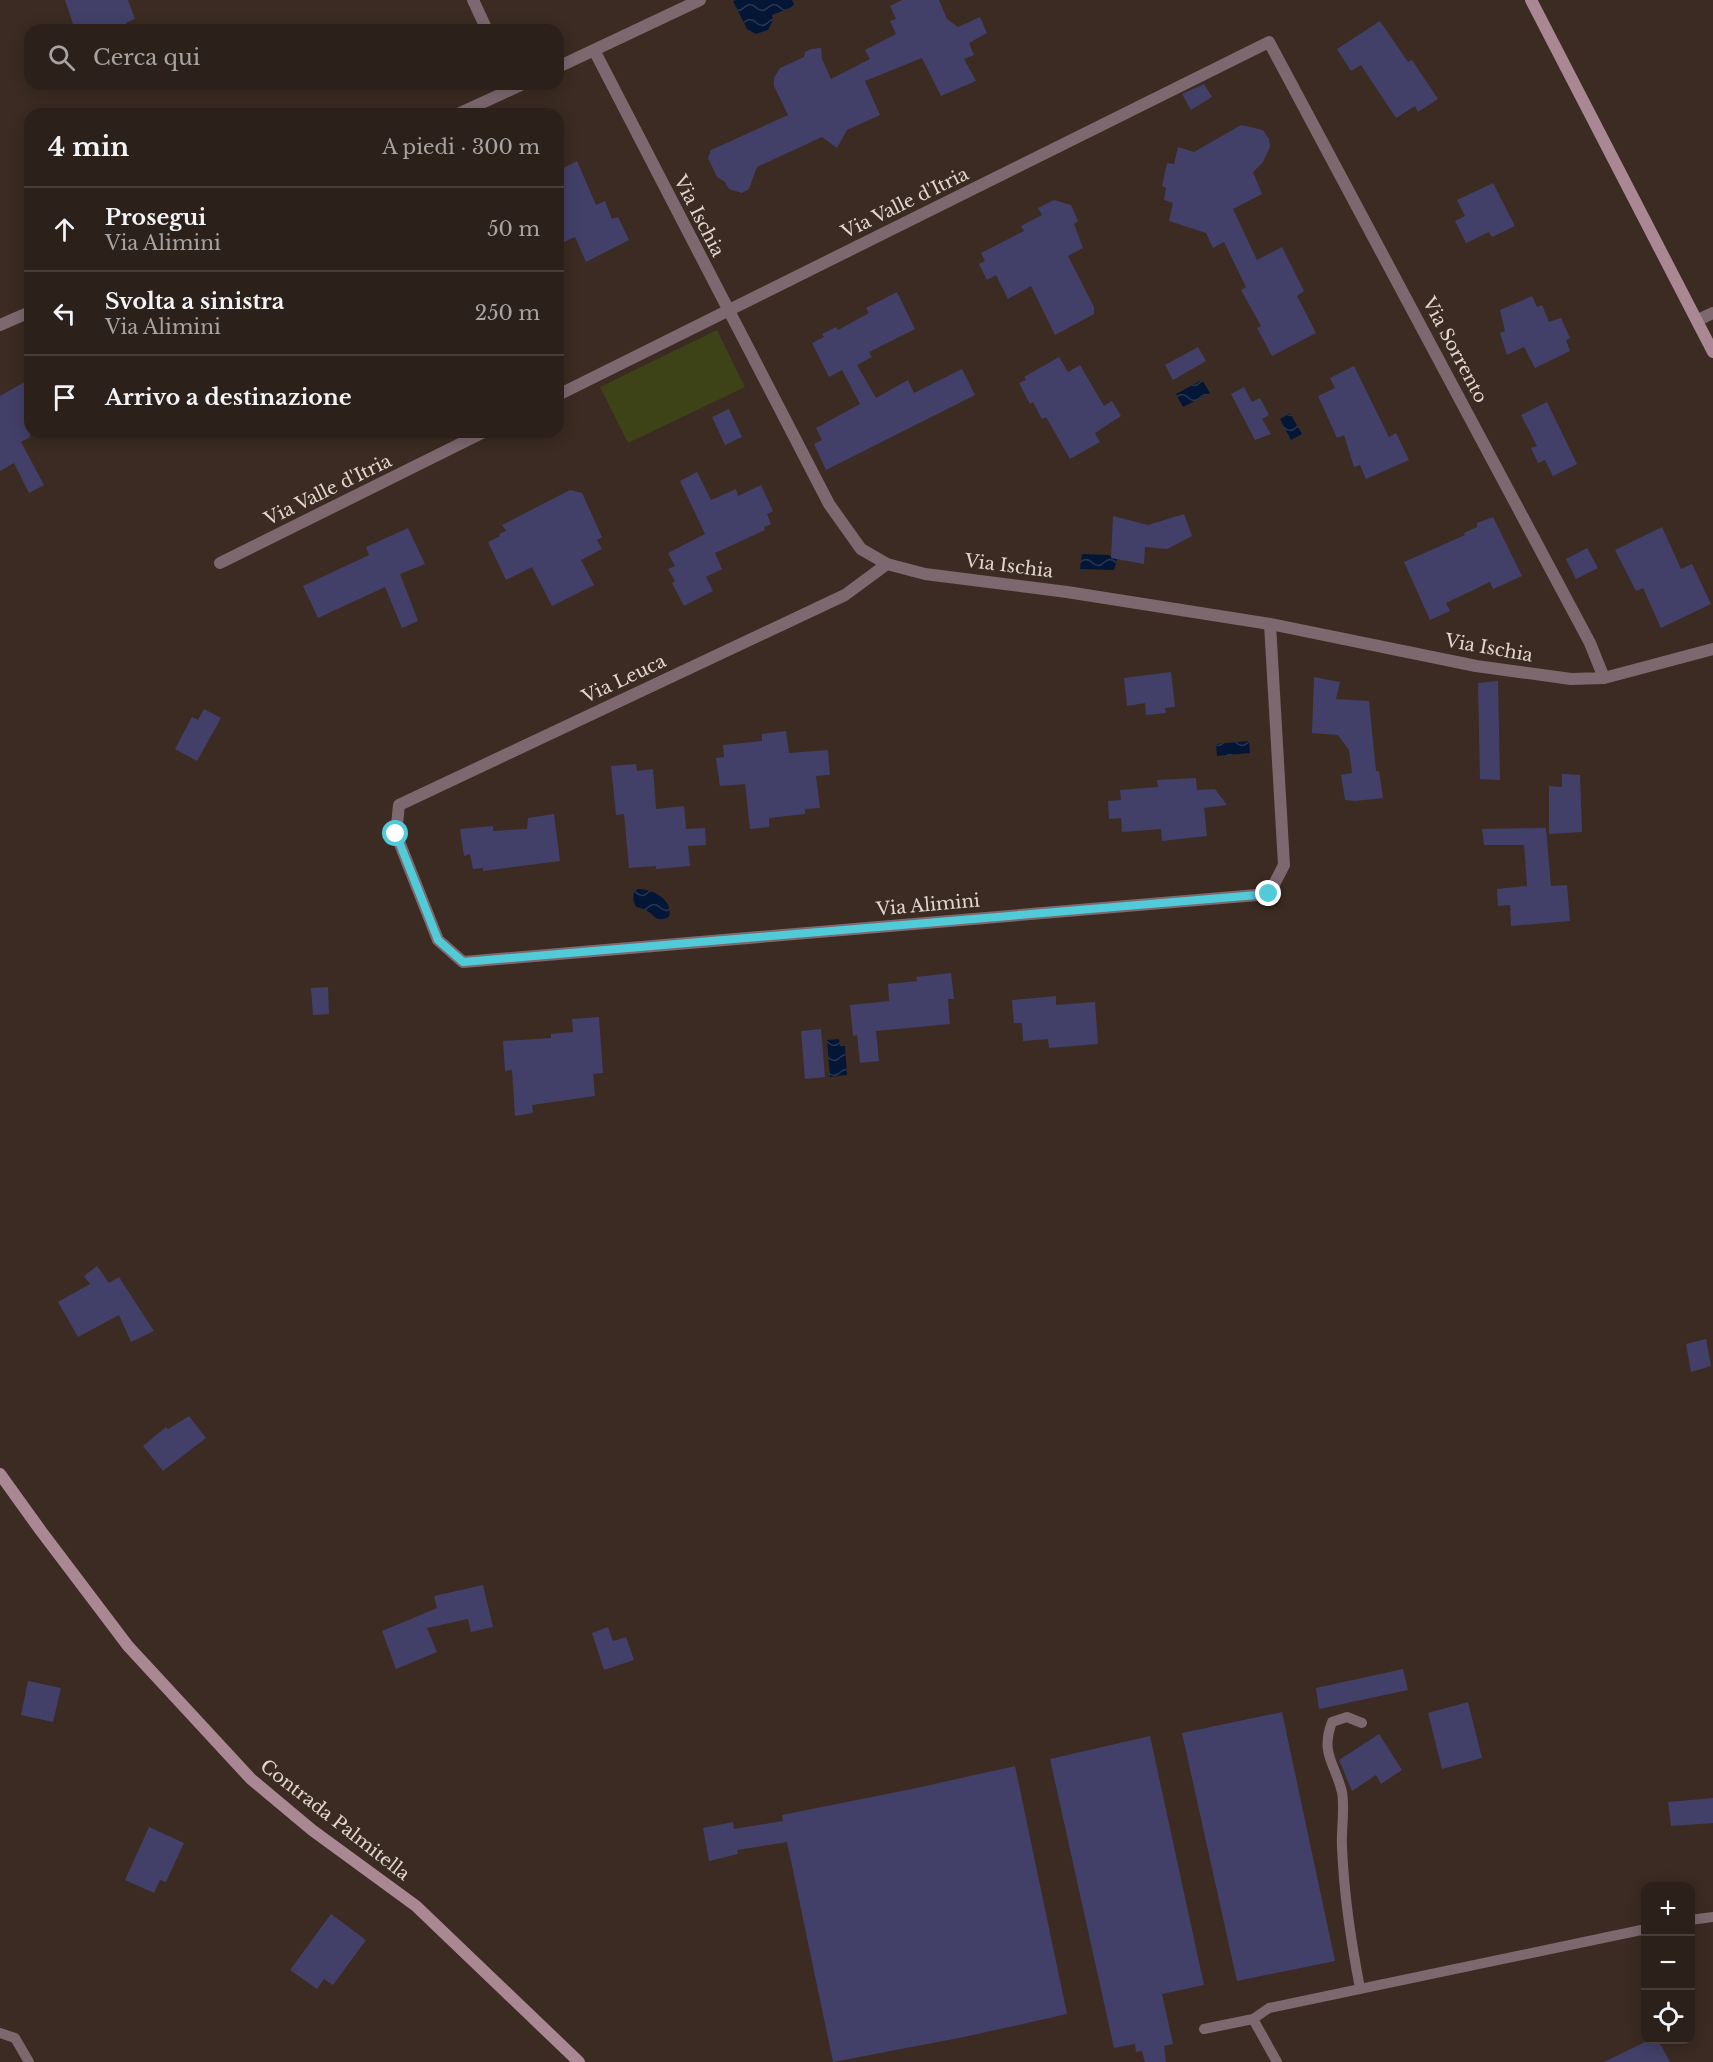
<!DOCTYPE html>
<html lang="it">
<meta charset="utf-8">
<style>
:root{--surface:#2c201a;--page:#342823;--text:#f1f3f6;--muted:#a6a3a2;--line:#483e39}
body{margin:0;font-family:"Libre Baskerville",serif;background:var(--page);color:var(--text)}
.controls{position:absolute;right:18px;bottom:18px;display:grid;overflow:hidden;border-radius:12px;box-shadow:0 3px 15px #0003}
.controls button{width:54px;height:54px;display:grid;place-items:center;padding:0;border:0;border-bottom:2px solid var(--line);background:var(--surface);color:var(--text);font:30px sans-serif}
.stop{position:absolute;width:18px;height:18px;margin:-14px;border:4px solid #52cbd9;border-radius:50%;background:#fff}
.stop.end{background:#52cbd9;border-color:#fff;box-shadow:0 2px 6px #0008}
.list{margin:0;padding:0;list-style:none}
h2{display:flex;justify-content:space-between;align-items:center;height:78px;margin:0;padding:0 24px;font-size:26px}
h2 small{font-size:20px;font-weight:400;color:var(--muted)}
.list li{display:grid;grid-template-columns:39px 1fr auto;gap:18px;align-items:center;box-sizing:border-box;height:84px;padding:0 24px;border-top:2px solid var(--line)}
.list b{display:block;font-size:22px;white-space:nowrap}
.list p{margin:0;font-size:20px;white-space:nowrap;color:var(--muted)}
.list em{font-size:20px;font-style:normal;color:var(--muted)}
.icon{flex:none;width:33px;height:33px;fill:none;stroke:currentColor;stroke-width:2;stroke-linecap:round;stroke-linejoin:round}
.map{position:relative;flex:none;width:1713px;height:2062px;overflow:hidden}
.search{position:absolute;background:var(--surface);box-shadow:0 3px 15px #0003;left:24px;top:24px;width:540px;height:66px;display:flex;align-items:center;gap:15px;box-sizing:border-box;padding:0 21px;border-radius:18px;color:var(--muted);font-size:22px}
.panel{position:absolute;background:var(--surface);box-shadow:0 3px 15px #0003;left:24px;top:108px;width:540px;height:330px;border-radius:18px}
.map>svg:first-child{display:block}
.pitch{fill:#3e4217}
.water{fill:url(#water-waves)}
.building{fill:#424068}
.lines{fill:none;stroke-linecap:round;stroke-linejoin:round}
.lane{stroke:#7d686f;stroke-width:10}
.street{stroke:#7d686f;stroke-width:12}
.secondary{stroke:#a98793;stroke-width:12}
.route{stroke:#52cbd9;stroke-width:8}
.labels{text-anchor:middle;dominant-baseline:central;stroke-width:4.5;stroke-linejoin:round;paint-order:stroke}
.street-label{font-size:18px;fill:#e0d6cf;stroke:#3b2b22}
</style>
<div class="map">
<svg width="1713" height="2062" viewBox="0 0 1713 2062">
<defs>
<pattern id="water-waves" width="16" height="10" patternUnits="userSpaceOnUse" patternTransform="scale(1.5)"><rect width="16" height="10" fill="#041635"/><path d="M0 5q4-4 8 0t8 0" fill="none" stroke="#283751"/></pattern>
</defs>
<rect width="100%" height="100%" fill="#3b2b22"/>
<path class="pitch" d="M717,330L745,387L628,443L600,387Z"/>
<path class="water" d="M736,0H792L795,6L772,15L773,20L768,30L756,34L747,29L733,1Z
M1202,380L1210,393L1183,407L1176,394Z
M1290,413L1302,434L1291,440L1280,419Z
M1082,554L1109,555L1117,559L1114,570L1080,569Z
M1249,741L1250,753L1217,756L1216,744Z
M638,889C653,889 674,900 669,917C655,923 656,916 646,910C643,908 639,908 636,907C633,901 631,892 638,889Z
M839,1039L840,1046H845L847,1075L830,1077L827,1040Z"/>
<path class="building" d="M65,0H128L135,19L126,23L128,30H75Z
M902,0H939L947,19L958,27L980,17L987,33L969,43L974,55L964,59L976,81L941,96L922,58L865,81L880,115L847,130L837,148L822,137L757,167L749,189L742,193L729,189L725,182L717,177L708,158L711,150L788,115L774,86V78L780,68L804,57L805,52L811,49L821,48L822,59L831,79L870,59L865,50L896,34L890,21L896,19L890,6Z
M1380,21L1408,62L1412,60L1438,99L1418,112L1415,106L1396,118L1361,65L1351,71L1337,49Z
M1204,84L1212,97L1191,110L1182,94Z
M1241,125L1263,130L1269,139L1270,147L1263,162L1253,172L1262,194L1233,209L1257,260L1282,247L1304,291L1297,296L1316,333L1272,356L1257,328L1261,326L1241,290L1246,287L1224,242L1213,248L1206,233L1169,221L1173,203L1164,200L1166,188L1162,186L1167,163L1174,164L1178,147L1194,152Z
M577,161L596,205L605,201L612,219L618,217L629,240L586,262L575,237L558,245V171Z
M1493,183L1515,226L1492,237L1489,232L1466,243L1455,221L1465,216L1457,200Z
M1054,200L1071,205L1078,221L1074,224L1083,248L1068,256L1094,307V314L1055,335L1031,286L1008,299L996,275L987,280L979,264L985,261L981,253L1024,231L1021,226L1042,215L1038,208Z
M897,292L915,329L869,352L872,357L857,365L876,398L908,380L914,393L962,369L975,395L826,470L814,444L822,440L816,428L860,404L842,370L829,377L812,343L824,337L822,334L836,327L838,330L869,313L866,308Z
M1532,296L1537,307L1542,305L1549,322L1561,318L1570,338L1566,340L1570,351L1535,368L1524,347L1507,355L1500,333L1505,331L1500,310Z
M1198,347L1206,361L1173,380L1165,365Z
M1059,357L1068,372L1080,365L1104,406L1112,401L1121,416L1095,433L1100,442L1070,459L1046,417L1042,419L1033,402L1030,404L1019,383L1026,380L1024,377Z
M1354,366L1389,437L1396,433L1409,460L1366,479L1360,465L1354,467L1344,435L1337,438L1318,396L1335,388L1330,378Z
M30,379V437L21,442L44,485L29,493L14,463L0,471V396Z
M1244,387L1252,402L1260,398L1269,415L1262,419L1271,434L1255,440L1231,394Z
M1547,402L1577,464L1553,476L1545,460L1538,463L1531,448L1537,446L1521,415Z
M729,409L742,437L725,445L712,417Z
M697,472L711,500L736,489L738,496L761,485L773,511L767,514L771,524L764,527L765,530L715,553L722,569L706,577L713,591L684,606L672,583L675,581L668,569L675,566L668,553L705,534L680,481Z
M570,490L582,493L602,537L597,540L602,549L581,560L594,585L552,606L532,567L506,580L488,542L500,536L499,534L506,531L502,525Z
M1184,514L1192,536L1167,549L1145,547L1144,564L1111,558L1113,516L1148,525Z
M1493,517L1522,576L1493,589L1490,582L1446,603L1450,611L1430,620L1404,562L1465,535L1464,533L1477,527V523Z
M1662,527L1681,569L1692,564L1711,604L1661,628L1643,588L1636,591L1615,550Z
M408,528L425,564L400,574L418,621L402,628L385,587L318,618L303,586L369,555L366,547Z
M1587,548L1598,568L1576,579L1566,559Z
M1171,672L1175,707L1165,708L1166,713L1146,715L1145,703L1127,706L1124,678Z
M1314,677L1340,682L1336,699L1369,701L1376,771H1379L1383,798L1355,801L1345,800L1341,775L1352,773L1349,750L1338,735L1312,733Z
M1498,681L1500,780L1480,779L1478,683Z
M204,709L221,718L197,761L175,749L192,717L198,720Z
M786,731L789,753L828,750L830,775L816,776L820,808L805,809V814L769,818V827L750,829L745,784L720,786L716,758L724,757L723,745L762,741V734Z
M636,764L637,771L653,769L656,809L684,806L686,829L705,828L706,845L688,846L690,866L656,869V866L629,868L624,814L616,815L611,766Z
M1562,774L1580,775L1582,832L1549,834V786L1562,787Z
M1196,778L1197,790L1215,789L1227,805L1204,808L1207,836L1162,841L1161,829L1122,832L1121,818L1109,819L1108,801L1121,800L1120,790L1158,787L1157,780Z
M554,814L560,861L483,871V868L473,869L470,854L464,856L460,829L493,826V831L527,829L528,818Z
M1546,828L1551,886L1567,885L1570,921L1511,926L1510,905L1498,906L1497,889L1527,886L1524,845H1484L1482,829Z
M951,973L954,999H948L950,1024L876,1031L879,1061L860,1063L857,1035L853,1036L850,1005L889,1001L888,984L917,981L916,977Z
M328,987L329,1014L313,1015L311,988Z
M1056,996V1005L1095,1002L1098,1044L1049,1048L1048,1039L1023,1041L1022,1023H1014L1012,1000Z
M599,1017L603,1073L593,1074L595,1096L532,1105L533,1113L515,1116L512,1070L505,1071L503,1041L551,1038V1034L573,1032L572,1019Z
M821,1029L825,1077L805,1079L801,1031Z
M97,1266L109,1283L119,1277L154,1331L131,1342L119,1315L78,1337L58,1302L90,1284L84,1276Z
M1706,1339L1711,1366L1691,1372L1686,1344Z
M189,1416L206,1438L163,1471L143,1446L166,1427L168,1429Z
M483,1585L493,1627L471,1632L468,1619L427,1628L437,1652L396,1669L382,1631L437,1608L434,1596Z
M608,1627L613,1641L626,1637L634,1660L604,1670L592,1633Z
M1403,1669L1408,1690L1319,1709L1316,1688Z
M28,1681L61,1688L53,1722L21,1715Z
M1468,1702L1482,1758L1442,1769L1428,1713Z
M1282,1712L1335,1961L1237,1981L1182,1733Z
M1379,1734L1402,1770L1381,1784L1376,1775L1352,1791L1339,1760Z
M1150,1736L1204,1985L1162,1994L1173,2044L1164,2046L1166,2062H1145L1142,2051L1136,2052L1135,2044L1114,2048L1050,1759Z
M1015,1766L1067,2014L964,2037L833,2062L787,1842L737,1850L738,1854L709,1861L703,1828L733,1822L734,1829L783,1821L782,1815L912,1789Z
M1713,1798V1823L1671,1826L1668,1802Z
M149,1827L184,1843L166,1882L160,1880L154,1893L125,1880Z
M331,1914L366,1940L333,1985L324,1979L317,1989L290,1970Z
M1649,2040H1658L1670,2062H1604Z"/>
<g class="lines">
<path class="lane" d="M1690,1920L1713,1917
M1360,1988C1351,1942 1344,1895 1342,1847C1341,1830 1345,1809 1342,1792C1335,1763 1320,1754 1332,1722L1347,1717L1362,1723
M1253,2019L1277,2062
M1204,2029L1253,2019L1269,2008L1646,1929
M0,2033L15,2038L29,2062"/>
<path class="street" d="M473,0L487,30
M594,50L829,504L861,549L887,564L925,574L1067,592L1270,624L1476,666L1571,679L1604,678L1713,649
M558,67L700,0
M458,114L523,84
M1698,320L1713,313
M0,325L30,312
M558,395L1269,42L1590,643L1604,678
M220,563L484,432
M887,564L845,595L399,805L396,834L438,940L463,962L1269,894L1284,865L1270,624"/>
<path class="secondary" d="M1531,0L1713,352
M0,1474L41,1531L128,1646L251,1779L312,1830L416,1906L579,2062"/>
</g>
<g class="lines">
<path class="route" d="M396,834L438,940L463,962L1269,894"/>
</g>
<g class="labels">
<g class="street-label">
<text transform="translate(905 203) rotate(-26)">Via Valle d'Itria</text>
<text transform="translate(699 216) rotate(63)">Via Ischia</text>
<text transform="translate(1455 350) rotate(62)">Via Sorrento</text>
<text transform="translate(328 490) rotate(-26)">Via Valle d'Itria</text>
<text transform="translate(1009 566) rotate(7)">Via Ischia</text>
<text transform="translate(1489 648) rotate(10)">Via Ischia</text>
<text transform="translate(624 679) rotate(-25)">Via Leuca</text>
<text transform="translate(928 905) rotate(-5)">Via Alimini</text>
<text transform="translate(335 1820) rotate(38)">Contrada Palmitella</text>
</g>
</g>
</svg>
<div class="controls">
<button>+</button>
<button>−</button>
<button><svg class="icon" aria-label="locate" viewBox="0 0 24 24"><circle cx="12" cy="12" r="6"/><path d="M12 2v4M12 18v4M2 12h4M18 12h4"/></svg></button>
</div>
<div class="stop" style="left:396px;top:834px"></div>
<div class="stop end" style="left:1269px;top:894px"></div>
<div class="search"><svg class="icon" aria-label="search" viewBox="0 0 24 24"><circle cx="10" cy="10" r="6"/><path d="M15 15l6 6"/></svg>Cerca qui</div>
<section class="panel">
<h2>4 min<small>A piedi · 300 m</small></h2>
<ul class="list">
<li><svg class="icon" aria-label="ahead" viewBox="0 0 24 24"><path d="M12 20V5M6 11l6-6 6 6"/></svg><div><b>Prosegui</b><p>Via Alimini</p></div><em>50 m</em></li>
<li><svg class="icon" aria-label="left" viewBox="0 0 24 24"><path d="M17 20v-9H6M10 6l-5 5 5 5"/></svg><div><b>Svolta a sinistra</b><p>Via Alimini</p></div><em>250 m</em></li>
<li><svg class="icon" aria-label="arrive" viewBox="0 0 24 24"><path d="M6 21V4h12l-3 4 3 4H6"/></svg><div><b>Arrivo a destinazione</b></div></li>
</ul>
</section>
</div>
